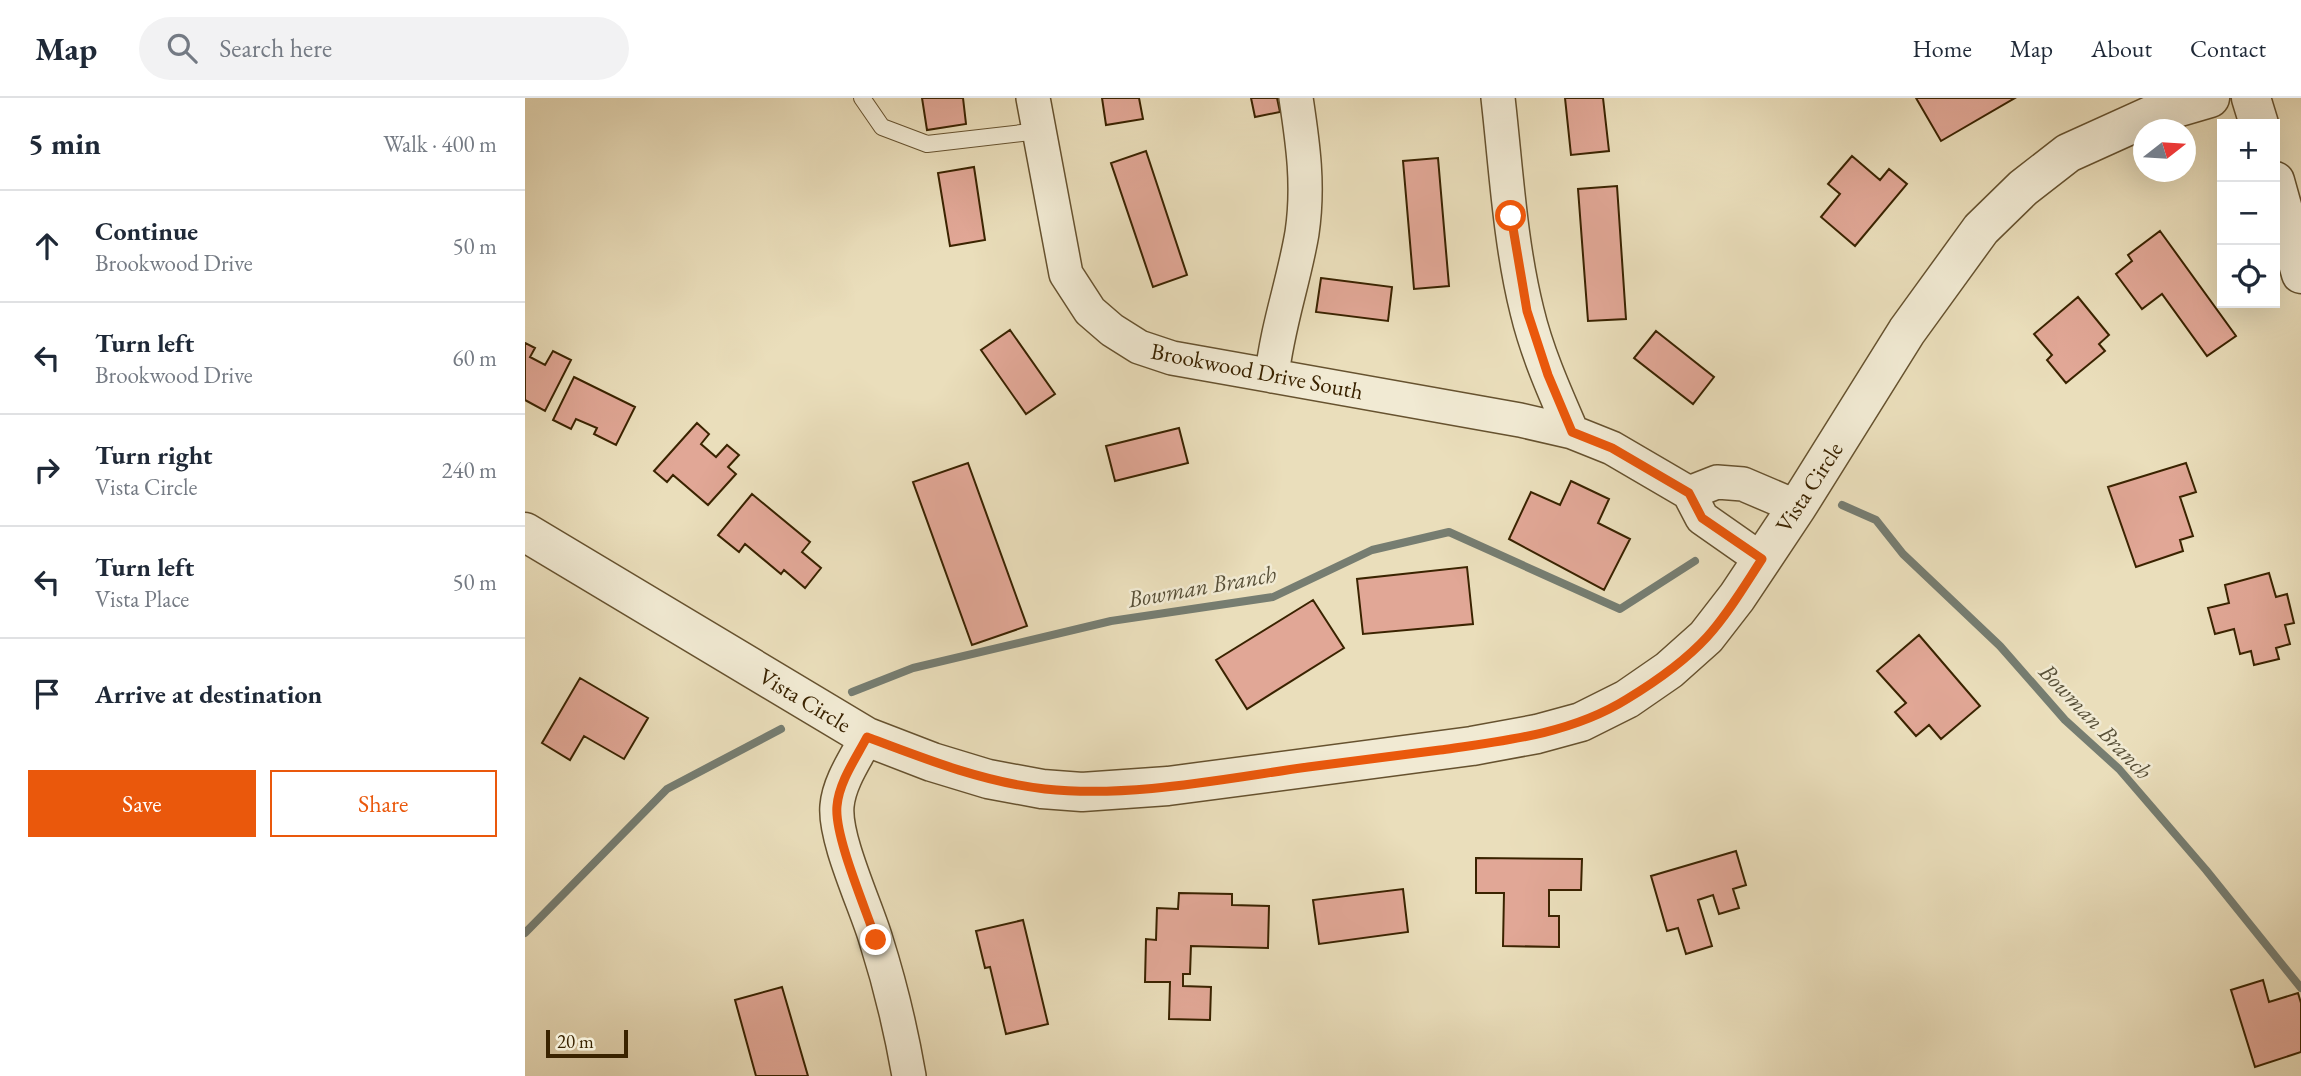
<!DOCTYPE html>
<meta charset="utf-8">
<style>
:root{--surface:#fff;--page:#f2f2f3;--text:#1f2937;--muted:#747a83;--line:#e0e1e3;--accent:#ea580c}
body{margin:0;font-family:"EB Garamond",serif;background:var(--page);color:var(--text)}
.controls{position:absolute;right:21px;top:21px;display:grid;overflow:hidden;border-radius:0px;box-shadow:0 7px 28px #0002}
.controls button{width:63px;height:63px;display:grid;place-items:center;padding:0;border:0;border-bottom:2px solid var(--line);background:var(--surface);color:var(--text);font:35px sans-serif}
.compass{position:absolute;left:1608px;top:21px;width:63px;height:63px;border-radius:50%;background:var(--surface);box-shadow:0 7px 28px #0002;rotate:73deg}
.scale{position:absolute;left:21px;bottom:18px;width:82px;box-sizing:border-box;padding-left:7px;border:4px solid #3a2300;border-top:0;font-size:19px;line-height:24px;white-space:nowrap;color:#3a2300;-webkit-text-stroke:5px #f1ead3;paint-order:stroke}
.stop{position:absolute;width:21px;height:21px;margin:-16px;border:5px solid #ea580c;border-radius:50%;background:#fff}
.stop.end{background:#ea580c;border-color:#fff;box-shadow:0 2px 7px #0008}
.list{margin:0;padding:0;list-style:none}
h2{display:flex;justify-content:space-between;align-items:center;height:91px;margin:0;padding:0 28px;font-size:30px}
h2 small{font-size:23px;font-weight:400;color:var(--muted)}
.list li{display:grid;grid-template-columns:46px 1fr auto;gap:21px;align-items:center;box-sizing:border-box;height:112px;padding:0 28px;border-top:2px solid var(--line)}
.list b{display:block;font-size:26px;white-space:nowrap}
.list p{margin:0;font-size:23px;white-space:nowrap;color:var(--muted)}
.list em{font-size:23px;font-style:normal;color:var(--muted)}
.actions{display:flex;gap:14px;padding:21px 28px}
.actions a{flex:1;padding:16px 0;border:2px solid var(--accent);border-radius:0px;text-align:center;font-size:24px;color:var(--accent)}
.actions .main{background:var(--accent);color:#fff}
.icon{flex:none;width:38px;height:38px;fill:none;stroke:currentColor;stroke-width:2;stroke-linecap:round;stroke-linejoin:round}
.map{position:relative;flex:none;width:1776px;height:978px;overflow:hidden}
header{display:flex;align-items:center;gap:42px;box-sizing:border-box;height:98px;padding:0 35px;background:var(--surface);border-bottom:2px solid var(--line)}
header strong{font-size:33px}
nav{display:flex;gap:38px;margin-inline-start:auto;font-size:24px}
.search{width:490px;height:63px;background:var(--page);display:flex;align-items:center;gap:18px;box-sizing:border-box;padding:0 24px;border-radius:38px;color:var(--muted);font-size:26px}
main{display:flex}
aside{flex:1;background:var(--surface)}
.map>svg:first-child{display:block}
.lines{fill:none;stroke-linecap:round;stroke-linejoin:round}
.stream{stroke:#767d71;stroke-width:8}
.building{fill:#e1a796;stroke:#3a2300;stroke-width:2}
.service-casing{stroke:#66522f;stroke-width:18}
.minor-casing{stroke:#66522f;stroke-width:36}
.tertiary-casing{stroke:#66522f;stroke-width:41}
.service{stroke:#f1ead3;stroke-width:16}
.minor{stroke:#f1ead3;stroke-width:33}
.tertiary{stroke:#f1ead3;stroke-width:38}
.route{stroke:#ea580c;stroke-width:9}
.labels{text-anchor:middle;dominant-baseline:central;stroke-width:5;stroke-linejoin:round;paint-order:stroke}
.street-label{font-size:23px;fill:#3a2300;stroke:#f1ead3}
.water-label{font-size:24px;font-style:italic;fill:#585038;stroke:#f1ead3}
</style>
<header>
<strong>Map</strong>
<div class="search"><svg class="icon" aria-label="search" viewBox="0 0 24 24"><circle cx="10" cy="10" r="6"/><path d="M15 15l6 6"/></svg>Search here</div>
<nav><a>Home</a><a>Map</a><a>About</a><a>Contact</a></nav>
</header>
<main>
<aside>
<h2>5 min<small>Walk · 400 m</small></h2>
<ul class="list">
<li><svg class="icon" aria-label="ahead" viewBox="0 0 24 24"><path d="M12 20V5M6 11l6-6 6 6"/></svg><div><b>Continue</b><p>Brookwood Drive</p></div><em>50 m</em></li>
<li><svg class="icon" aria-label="left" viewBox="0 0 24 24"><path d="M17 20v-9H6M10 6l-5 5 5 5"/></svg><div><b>Turn left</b><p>Brookwood Drive</p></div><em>60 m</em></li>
<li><svg class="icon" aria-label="right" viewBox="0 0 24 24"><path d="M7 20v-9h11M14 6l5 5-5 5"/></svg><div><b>Turn right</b><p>Vista Circle</p></div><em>240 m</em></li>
<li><svg class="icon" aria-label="left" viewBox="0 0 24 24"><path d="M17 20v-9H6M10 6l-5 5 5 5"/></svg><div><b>Turn left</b><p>Vista Place</p></div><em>50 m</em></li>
<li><svg class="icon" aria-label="arrive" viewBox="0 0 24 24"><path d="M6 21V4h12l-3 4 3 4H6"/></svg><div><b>Arrive at destination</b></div></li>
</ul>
<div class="actions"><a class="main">Save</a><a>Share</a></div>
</aside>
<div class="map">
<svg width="1776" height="978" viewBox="0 0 1776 978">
<rect width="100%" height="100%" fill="#eadebb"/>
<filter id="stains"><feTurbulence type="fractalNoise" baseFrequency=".00286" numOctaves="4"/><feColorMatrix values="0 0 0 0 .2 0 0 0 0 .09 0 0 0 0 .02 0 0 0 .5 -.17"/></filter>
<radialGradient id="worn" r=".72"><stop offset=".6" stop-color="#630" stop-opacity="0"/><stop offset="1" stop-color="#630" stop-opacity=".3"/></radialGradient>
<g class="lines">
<path class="stream" d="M1317,407L1351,422L1378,456L1475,548L1540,622L1594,671L1681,772L1776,890
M327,594L388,570L586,523L748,499L847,452L924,434L1095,511L1170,463
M0,835L142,691L256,631"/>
</g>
<path class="building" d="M397,0H438L441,26L402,32Z
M577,0H614L618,21L581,27Z
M726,0H752L755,14L730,19Z
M1040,0H1078L1084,53L1046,57Z
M1391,0H1490L1416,43Z
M621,53L662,177L628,189L586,65Z
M1327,58L1355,82L1364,71L1382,86L1330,148L1296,119L1315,96L1303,86Z
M913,60L924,188L889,191L878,63Z
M449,69L460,142L425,148L413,75Z
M1092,88L1101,221L1063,223L1053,91Z
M1635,133L1711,238L1682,258L1637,196L1617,211L1591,176L1607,163L1603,157Z
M796,180L867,189L863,223L791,214Z
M1553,199L1584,237L1574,246L1580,253L1541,285L1522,262L1527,257L1509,236Z
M485,232L530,296L501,316L456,252Z
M1131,233L1189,279L1168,306L1109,260Z
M0,245L10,250L5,259L20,267L28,253L46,262L20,313L0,302Z
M49,279L110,309L91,347L69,336L72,330L51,321L46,331L28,322Z
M172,325L184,336L176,346L191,359L202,347L214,357L203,369L211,376L183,407L148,377L142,384L129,373Z
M654,330L663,365L590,383L581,348Z
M443,365L502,528L447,547L388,384Z
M1661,365L1671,394L1655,399L1668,438L1655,442L1658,453L1611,469L1583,389Z
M1046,383L1084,401L1073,425L1105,441L1079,492L984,441L1006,394L1035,407Z
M227,396L285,444L277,454L296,470L280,490L259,472L256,476L220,446L214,454L193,437Z
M942,469L948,526L838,536L832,481Z
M1744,475L1751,499L1762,496L1769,525L1760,527L1765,546L1751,550L1754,561L1729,567L1726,553L1715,556L1709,531L1690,536L1683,510L1704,505L1700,487Z
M788,502L819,550L722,611L691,562Z
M1394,537L1455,608L1416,641L1404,627L1391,638L1370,614L1381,605L1352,573Z
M55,580L123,620L99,661L59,638L45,662L17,645Z
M1211,753L1221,787L1208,791L1214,810L1194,816L1188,797L1173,802L1187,848L1161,856L1153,830L1142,833L1126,778Z
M951,760L1057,761L1056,792H1024V818H1034V849L978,848L979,795H951Z
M878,791L883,834L794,846L788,802Z
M654,795L707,796V807L744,808L743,850L666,848L665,876H658V888L686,889L685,922L644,921L645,884H620L621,841L631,842L632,810L653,811Z
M498,822L523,926L481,936L465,869L460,870L451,833Z
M1738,882L1744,904L1773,895L1776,905V954L1730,969L1706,892Z
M257,889L283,978H231L210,902Z"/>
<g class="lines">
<g class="service-casing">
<path id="service" d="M337,0L357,29L402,46L514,33"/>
</g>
<g class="minor-casing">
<path id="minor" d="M508,0L541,176L565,213L587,232L614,249L647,260L995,322L1047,334
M973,0C981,70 985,145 1002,213C1012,255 1030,295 1047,334L1087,350L1164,395L1177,420L1237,462
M747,278C752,229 769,183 777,135C784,88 778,46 771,0
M1164,395L1192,384L1218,386L1272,409
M342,639C331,660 314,684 312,708C309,741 341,808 351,842C365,886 376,932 384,978"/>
</g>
<g class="tertiary-casing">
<path id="tertiary" d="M1726,0L1734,26
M1750,83L1776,176
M0,434L342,639L407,664L463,681L517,691L557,694L643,688L947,648L1012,636L1056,624L1102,601L1144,572L1181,539L1212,499L1272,409L1382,233L1456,131L1498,90L1543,55L1627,17L1685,0"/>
</g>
<use href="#service" class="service"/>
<use href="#minor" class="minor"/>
<use href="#tertiary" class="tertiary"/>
</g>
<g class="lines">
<path class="route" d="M351,842C341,811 309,738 312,708C314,684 331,660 342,639C400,661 458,684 520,691C607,700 697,681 783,669C827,663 871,658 915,652C979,643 1046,636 1102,601C1130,584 1160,563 1182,539C1203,516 1220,487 1237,461L1177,420L1164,395L1087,350L1047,334L1023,277L1002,213L986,118"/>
</g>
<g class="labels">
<g class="street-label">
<text transform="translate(732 273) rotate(11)">Brookwood Drive South</text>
<text transform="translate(1284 389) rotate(-57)">Vista Circle</text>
<text transform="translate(280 602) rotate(31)">Vista Circle</text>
</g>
<g class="water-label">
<text transform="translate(677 488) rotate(-10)">Bowman Branch</text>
<text transform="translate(1571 623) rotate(46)">Bowman Branch</text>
</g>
</g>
<rect width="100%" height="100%" filter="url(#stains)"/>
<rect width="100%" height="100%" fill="url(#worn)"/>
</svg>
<div class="controls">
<button>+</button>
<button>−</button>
<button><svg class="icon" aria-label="locate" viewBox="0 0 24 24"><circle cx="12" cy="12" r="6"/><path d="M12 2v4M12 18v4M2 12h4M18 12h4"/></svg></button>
</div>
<svg class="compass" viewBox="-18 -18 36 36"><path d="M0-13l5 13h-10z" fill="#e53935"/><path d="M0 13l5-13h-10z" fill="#747a83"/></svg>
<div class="scale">20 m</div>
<div class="stop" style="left:986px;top:118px"></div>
<div class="stop end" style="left:351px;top:842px"></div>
</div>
</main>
